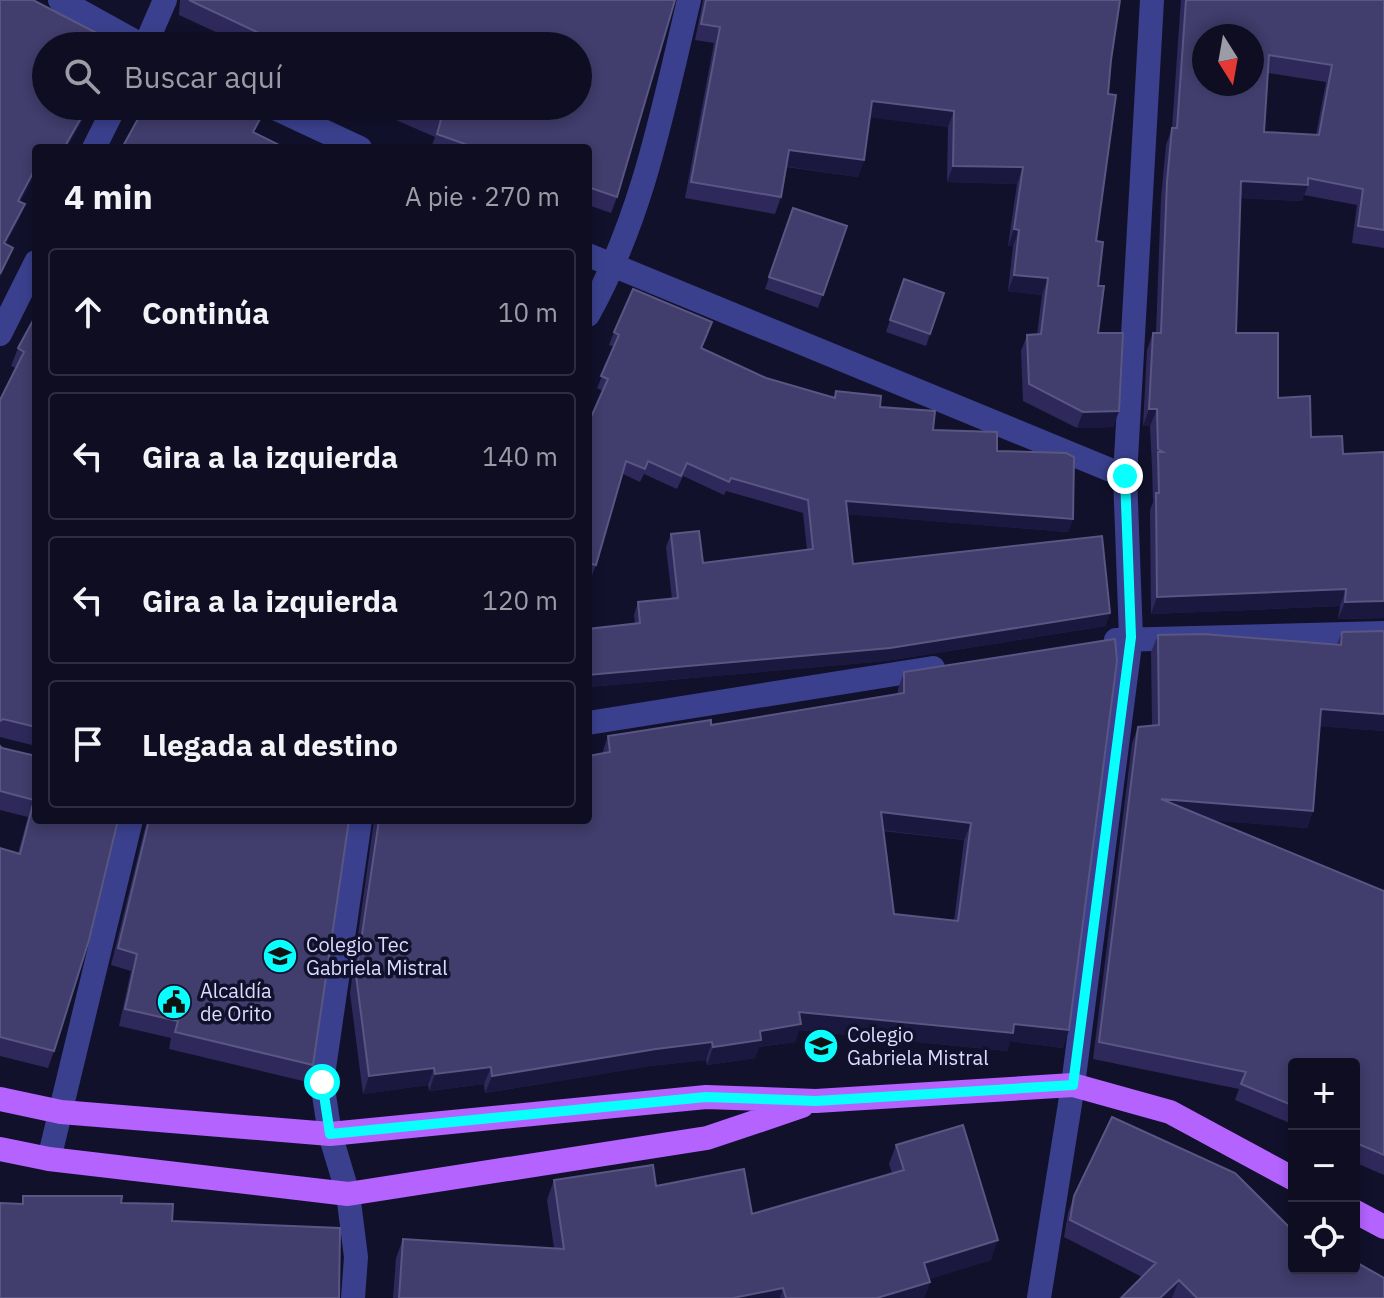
<!DOCTYPE html>
<html lang="es">
<meta charset="utf-8">
<style>
:root{--surface:#0e0d21;--page:#17162a;--text:#f1f3f6;--muted:#9b9ca5;--line:#2e2d3f}
body{margin:0;font-family:"IBM Plex Sans",sans-serif;background:var(--page);color:var(--text)}
.controls{position:absolute;right:24px;bottom:24px;display:grid;overflow:hidden;border-radius:8px;box-shadow:0 4px 12px #0003}
.controls button{width:72px;height:72px;display:grid;place-items:center;padding:0;border:0;border-bottom:2px solid var(--line);background:var(--surface);color:var(--text);font:40px sans-serif}
.compass{position:absolute;left:1192px;top:24px;width:72px;height:72px;border-radius:50%;background:var(--surface);box-shadow:0 4px 12px #0003;rotate:169deg}
.stop{position:absolute;width:24px;height:24px;margin:-18px;border:6px solid #08fffd;border-radius:50%;background:#fff}
.stop.end{background:#08fffd;border-color:#fff;box-shadow:0 2px 8px #0008}
.list{margin:0;padding:0;list-style:none}
h2{display:flex;justify-content:space-between;align-items:center;height:104px;margin:0;padding:0 32px;font-size:34px}
h2 small{font-size:26px;font-weight:400;color:var(--muted)}
.list li{display:grid;grid-template-columns:52px 1fr auto;gap:24px;align-items:center;box-sizing:border-box;height:128px;margin:0 16px 16px;padding:0 16px;border:2px solid var(--line);border-radius:8px}
.list b{display:block;font-size:30px;white-space:nowrap}
.list em{font-size:26px;font-style:normal;color:var(--muted)}
.icon{flex:none;width:44px;height:44px;fill:none;stroke:currentColor;stroke-width:2;stroke-linecap:round;stroke-linejoin:round}
.map{position:relative;flex:none;width:1384px;height:1298px;overflow:hidden}
.search{position:absolute;background:var(--surface);box-shadow:0 4px 12px #0003;left:32px;top:32px;width:560px;height:88px;display:flex;align-items:center;gap:20px;box-sizing:border-box;padding:0 28px;border-radius:44px;color:var(--muted);font-size:30px}
.panel{position:absolute;background:var(--surface);box-shadow:0 4px 12px #0003;left:32px;top:144px;width:560px;height:680px;border-radius:8px}
.map>svg:first-child{display:block}
.lines{fill:none;stroke-linecap:round;stroke-linejoin:round}
.minor{stroke:#3a408d;stroke-width:24}
.major{stroke:#b463ff;stroke-width:24}
.wall{fill:#2e295a;fill-rule:evenodd}
.shaded-wall{fill:#1b1840}
.building{fill:#413d6c;stroke:#595683;stroke-width:2;fill-rule:evenodd}
.route{stroke:#08fffd;stroke-width:10}
.labels{text-anchor:middle;dominant-baseline:central;stroke-width:7;stroke-linejoin:round;paint-order:stroke}
.poi-label{font-size:20px;fill:#dcdcff;stroke:#12112c;text-anchor:start}
</style>
<div class="map">
<svg width="1384" height="1298" viewBox="0 0 1384 1298">
<rect width="100%" height="100%" fill="#12112c"/>
<g class="lines">
<path class="minor" d="M60,0L143,46
M145,46L165,0
M270,106L360,148
M94,148L115,106
M588,255L1125,476
M588,315C643,216 663,109 689,0
M0,334L36,262
M1116,640L1384,633
M588,723L933,668
M49,1159L131,820
M353,1298L356,1257L348,1194L330,1134L322,1082L360,820
M1039,1298L1073,1085L1131,637L1125,476L1152,0"/>
<path class="major" d="M0,1099L61,1112L330,1134L706,1097L816,1101L1073,1085L1170,1112L1294,1179
M0,1149L49,1159L348,1194L707,1138L802,1106
M1354,1211L1384,1227"/>
</g>
<path class="wall" d="M180,0H675L617,197L611,213L588,205V148H431L435,137L364,106H578V46H246L179,15Z
M703,0H1120L1111,60L1096,241L1098,333L1119,411L1113,427L1077,428L1023,401L1021,351L1027,335H1037L1042,295L1008,291L1013,246H1008L1017,184L947,182L948,127L870,117L864,160L858,177L786,167L781,197L775,214L685,198L714,43L695,40Z
M1181,0H1384V248L1352,243L1357,205L1304,195L1302,201L1240,198L1236,333L1278,398L1311,437L1343,454L1384,618L1338,619L1340,606L1151,614L1150,510L1153,502L1152,467L1150,426H1143L1147,350L1153,333H1156L1161,198L1166,145L1172,128ZM1268,73L1326,82L1316,135L1264,132Z
M793,208L847,226L818,308L765,289Z
M904,279L944,293L926,346L886,332Z
M36,315V746L0,737V400L16,368L11,366L18,348Z
M614,332L708,335L702,348L766,378L834,398L836,391L880,407L933,430L997,451L1073,519L1068,532L848,514L853,564L1110,613L1105,626L886,661L588,687V629L635,624L634,615L638,602L672,599L666,547L671,534L703,563L807,550L803,513L726,491L724,495L683,476L677,489L644,474L640,482L623,474L596,565L591,578L588,577V424L603,391L597,388L614,347L609,345Z
M1384,631V731L1320,726L1313,811L1307,828L1213,820L1384,891V1175L1354,1162V1064H1294V1130L1290,1129L1292,1124L1235,1100L1239,1089L1093,1059L1132,743L1138,727L1152,726L1151,652L1158,635L1337,644L1342,632Z
M1115,639L1063,1048L1010,1041L1007,1051L799,1030L795,1042L759,1047L755,1058L707,1065L706,1060L650,1066L485,1093L484,1084L429,1091L428,1085L363,1094L350,993L374,820H588L602,754L608,736L711,725L898,694V689L904,672ZM883,831L964,840L954,921L894,914Z
M0,746L2,748L36,756L54,1051L48,1068L0,1056V848L18,853L28,817L0,810Z
M145,820H349L313,1065L307,1082L169,1049L171,1038L119,1026L131,971L111,965L146,824Z
M896,1145L991,1260L929,1279L930,1282L924,1298H393L396,1258L403,1239L554,1248L547,1200L554,1180L656,1186L752,1214L892,1173L889,1164Z
M1074,1196L1294,1268L1384,1298H1121L1142,1277L1064,1237L1068,1213Z"/>
<path class="shaded-wall" d="M872,101L954,111L948,127L866,117Z
M88,106H91L67,148H64Z
M789,150L864,160L858,177L783,166Z
M953,166L1023,167L1017,184L947,182Z
M36,167V173L12,218L18,201Z
M1241,181L1308,185L1302,201L1235,198Z
M25,204L18,221L0,256L4,243Z
M1014,229L1019,230L1013,246H1008Z
M13,248L6,265L0,278V274Z
M1014,275L1048,278L1042,295L1008,291Z
M1149,409H1157L1150,426H1143Z
M1119,411L1113,427L1077,428L1083,412Z
M846,501L1073,519L1068,532L842,514Z
M1346,589L1340,606L1151,614L1157,597Z
M1384,601V618L1338,619L1345,602Z
M1110,613L1105,626L886,661L588,687V675Z
M1321,709L1384,714V731L1315,726Z
M1161,799L1313,811L1307,828L1155,816Z
M881,812L971,823L964,840L874,829Z
M799,1012L1014,1024L1069,1030L1063,1048L1010,1041L1007,1051L799,1030L795,1042L759,1047L755,1058L707,1065L713,1047L760,1031Z
M712,1042L706,1060L650,1066L485,1093L492,1076L656,1049Z
M491,1067L484,1084L429,1091L435,1074Z
M434,1068L428,1085L363,1094L369,1076Z
M998,1240L991,1260L917,1283L924,1263Z
M1179,1280L1172,1298H1160Z
M930,1282L924,1298H877Z
M783,1288L780,1298H733Z"/>
<path class="building" d="M0,0H33L112,41L110,45L111,46H46V106H88L64,148H36V167L18,201L25,204L4,243L13,248L0,274Z
M189,0H675L617,197L588,187V148H476L437,134L441,120L408,106H578V46H278L259,37L261,34Z
M706,0H1120L1111,60L1108,94L1116,95L1096,241L1103,242L1098,286H1104L1098,333H1123L1119,411L1083,412L1029,384L1027,335L1041,334L1048,278L1014,275L1019,230L1014,229L1023,167L953,166L954,111L872,101L864,160L789,150L781,197L691,182L720,27L701,24Z
M1186,0H1384V230L1358,226L1363,189L1308,178V185L1241,181L1236,333H1278V398L1310,396L1311,437L1342,436L1343,454L1384,452V601L1345,602L1346,589L1157,597L1156,493H1159L1158,452H1163L1158,449L1157,409H1149L1153,333H1161L1167,182L1172,128H1177ZM1204,36H1252V84H1204ZM1269,55L1332,65L1319,135L1264,132Z
M145,106H237L261,117L253,132L285,148H122Z
M793,208L847,226L823,295L769,277Z
M904,279L944,293L930,334L890,320Z
M633,289L712,322L701,348L766,378L835,398L836,391L881,396L880,407L935,411L933,430L997,432V451L1066,453L1074,457L1073,519L846,501L853,564L1102,536L1110,613L890,648L588,675V629L640,623L638,602L678,598L671,534L699,531L703,563L813,549L808,500L731,478L729,482L687,463L681,476L648,461L645,469L626,461L596,565L588,563V424L608,379L601,376L619,335L614,332Z
M36,315V727L3,719L0,721V400L24,352L18,348Z
M1384,631V714L1321,709L1313,811L1161,799L1384,891V1155L1354,1142V1064H1294V1106L1241,1084L1246,1072L1099,1042L1138,727L1159,725L1158,635L1203,634L1341,645L1342,632Z
M1115,639L1117,661L1069,1030L1014,1024L1013,1033L799,1012L801,1024L760,1031L761,1040L713,1047L712,1042L656,1049L492,1076L491,1067L435,1074L434,1068L369,1076L356,975L379,820H588V756L610,752L608,736L711,720V725L904,693V672ZM881,812L971,823L958,921L894,914Z
M0,746L2,748L36,756V820H118L89,940L54,1051L0,1037V848L20,854L34,800L0,791Z
M149,820H349L313,1065L175,1032L178,1021L125,1009L137,954L118,948Z
M1112,1117L1235,1173L1294,1232V1268H1354V1261L1384,1278V1298H1197L1179,1280L1160,1298H1121L1156,1263L1070,1220L1074,1196Z
M963,1125L998,1240L924,1263L930,1282L877,1298H786L783,1288L733,1298H399L403,1239L564,1249L554,1180L653,1165L656,1186L744,1169L752,1214L904,1170L896,1145Z
M23,1196H122L121,1203L173,1204L172,1221L340,1228L339,1298H0V1203L23,1204Z"/>
<g class="lines">
<path class="route" d="M322,1082L330,1134L706,1097L816,1101L1073,1085L1131,637L1125,476"/>
</g>
<defs>
<g id="school-disc" transform="scale(1.8)"><circle r="9.5" fill="#08fffd" stroke="#12112c"/><path d="M0-5L7-2L0 1L-7-2ZM-4 1L0 2.5L4 1V4Q0 6-4 4Z" fill="#111"/></g>
<g id="civic-disc" transform="scale(1.8)"><circle r="9.5" fill="#08fffd" stroke="#12112c"/><path d="M-.6-6.5H3V-4.5H.6V-3L4-1V1h2V6H-6V1h2V-1L-.6-3ZM-1.2 2.5V6h2.4V2.5Z" fill="#111"/></g>
</defs>
<g fill-rule="evenodd">
<use href="#school-disc" x="280" y="956"/>
<use href="#civic-disc" x="174" y="1002"/>
<use href="#school-disc" x="821" y="1046"/>
</g>
<g class="labels">
<g class="poi-label">
<text x="306" y="944">Colegio Tec<tspan x="306" dy="23">Gabriela Mistral</tspan></text>
<text x="200" y="990">Alcaldía<tspan x="200" dy="23">de Orito</tspan></text>
<text x="847" y="1034">Colegio<tspan x="847" dy="23">Gabriela Mistral</tspan></text>
</g>
</g>
</svg>
<div class="controls">
<button>+</button>
<button>−</button>
<button><svg class="icon" aria-label="locate" viewBox="0 0 24 24"><circle cx="12" cy="12" r="6"/><path d="M12 2v4M12 18v4M2 12h4M18 12h4"/></svg></button>
</div>
<svg class="compass" viewBox="-18 -18 36 36"><path d="M0-13l5 13h-10z" fill="#e53935"/><path d="M0 13l5-13h-10z" fill="#9b9ca5"/></svg>
<div class="stop" style="left:322px;top:1082px"></div>
<div class="stop end" style="left:1125px;top:476px"></div>
<div class="search"><svg class="icon" aria-label="search" viewBox="0 0 24 24"><circle cx="10" cy="10" r="6"/><path d="M15 15l6 6"/></svg>Buscar aquí</div>
<section class="panel">
<h2>4 min<small>A pie · 270 m</small></h2>
<ul class="list">
<li><svg class="icon" aria-label="ahead" viewBox="0 0 24 24"><path d="M12 20V5M6 11l6-6 6 6"/></svg><div><b>Continúa</b></div><em>10 m</em></li>
<li><svg class="icon" aria-label="left" viewBox="0 0 24 24"><path d="M17 20v-9H6M10 6l-5 5 5 5"/></svg><div><b>Gira a la izquierda</b></div><em>140 m</em></li>
<li><svg class="icon" aria-label="left" viewBox="0 0 24 24"><path d="M17 20v-9H6M10 6l-5 5 5 5"/></svg><div><b>Gira a la izquierda</b></div><em>120 m</em></li>
<li><svg class="icon" aria-label="arrive" viewBox="0 0 24 24"><path d="M6 21V4h12l-3 4 3 4H6"/></svg><div><b>Llegada al destino</b></div></li>
</ul>
</section>
</div>
